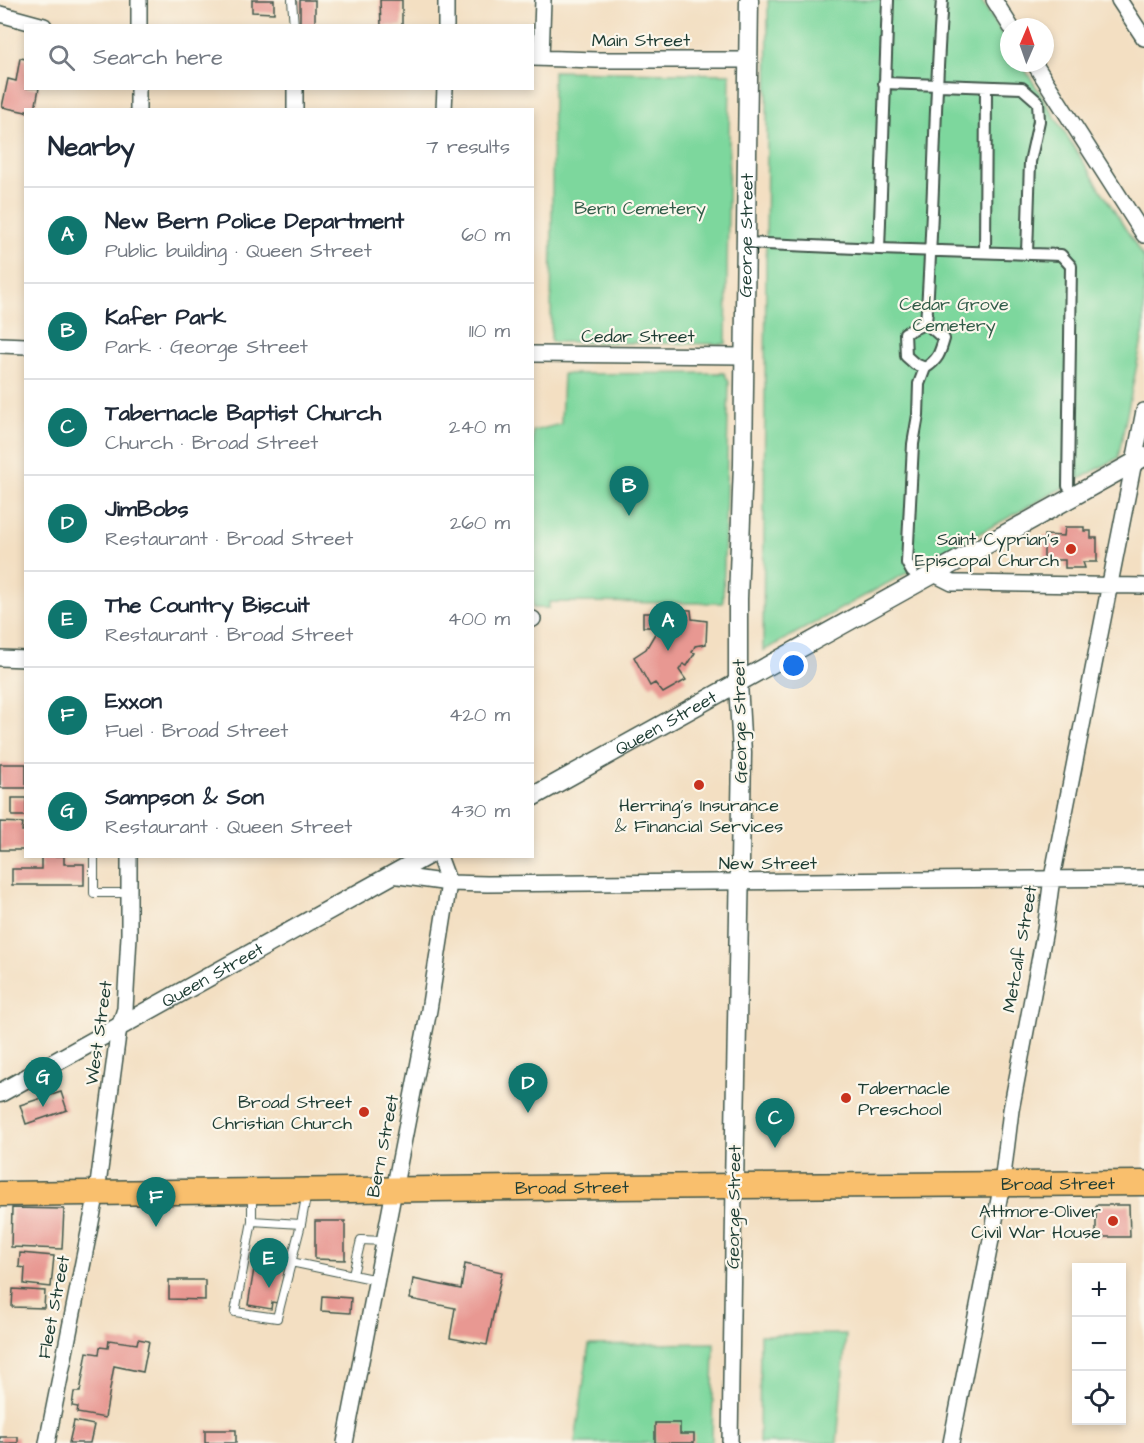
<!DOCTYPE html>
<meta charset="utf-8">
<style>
:root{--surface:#fff;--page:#f6f6f7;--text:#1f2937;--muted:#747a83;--line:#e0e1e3;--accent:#0f766e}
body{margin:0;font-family:"Architects Daughter",sans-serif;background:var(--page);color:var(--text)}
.controls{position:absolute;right:18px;bottom:18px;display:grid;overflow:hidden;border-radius:0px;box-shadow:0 3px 9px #0003}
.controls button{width:54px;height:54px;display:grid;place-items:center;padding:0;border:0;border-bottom:2px solid var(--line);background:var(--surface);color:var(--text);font:30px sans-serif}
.compass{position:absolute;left:1000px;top:18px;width:54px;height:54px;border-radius:50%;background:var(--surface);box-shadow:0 3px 9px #0003;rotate:2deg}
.you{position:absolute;left:794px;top:666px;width:21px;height:21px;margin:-15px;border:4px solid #fff;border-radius:50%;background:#1a73e8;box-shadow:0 0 0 9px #1a73e833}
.badge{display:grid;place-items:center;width:39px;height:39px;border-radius:50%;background:var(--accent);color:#fff;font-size:20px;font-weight:700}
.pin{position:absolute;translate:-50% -50px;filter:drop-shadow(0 2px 3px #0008)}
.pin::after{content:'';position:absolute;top:32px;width:21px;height:18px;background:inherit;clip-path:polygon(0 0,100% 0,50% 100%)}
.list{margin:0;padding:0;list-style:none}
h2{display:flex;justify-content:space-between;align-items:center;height:78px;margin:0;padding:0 24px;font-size:26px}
h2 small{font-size:20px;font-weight:400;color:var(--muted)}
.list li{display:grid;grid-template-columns:39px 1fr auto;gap:18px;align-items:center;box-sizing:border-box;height:96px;padding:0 24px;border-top:2px solid var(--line)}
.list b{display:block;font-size:22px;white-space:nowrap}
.list p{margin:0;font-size:20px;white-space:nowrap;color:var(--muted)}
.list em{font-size:20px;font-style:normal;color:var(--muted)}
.icon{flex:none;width:33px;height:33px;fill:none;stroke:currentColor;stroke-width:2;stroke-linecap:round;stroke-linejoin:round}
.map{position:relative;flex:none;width:1144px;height:1443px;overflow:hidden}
.search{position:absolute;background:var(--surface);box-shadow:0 3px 9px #0003;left:24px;top:24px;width:510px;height:66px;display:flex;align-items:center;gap:15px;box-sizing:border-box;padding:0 21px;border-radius:0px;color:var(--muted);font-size:22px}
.panel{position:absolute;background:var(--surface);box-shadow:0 3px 9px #0003;left:24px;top:108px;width:510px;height:750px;border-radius:0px}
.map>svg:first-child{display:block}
.green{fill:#7dd79d;stroke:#4e8a68;stroke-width:1.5}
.building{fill:#e89892}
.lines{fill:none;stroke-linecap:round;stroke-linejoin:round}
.service-casing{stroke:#3f5549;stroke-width:10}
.pedestrian-casing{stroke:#3f5549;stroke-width:14}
.minor-casing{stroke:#3f5549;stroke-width:18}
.tertiary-casing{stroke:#3f5549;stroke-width:21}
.primary-casing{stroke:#3f5549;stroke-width:27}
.service{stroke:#fff;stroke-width:8}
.pedestrian{stroke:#fff;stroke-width:10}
.minor{stroke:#fff;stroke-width:15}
.tertiary{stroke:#fff;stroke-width:18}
.primary{stroke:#f9bf6d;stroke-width:24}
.poi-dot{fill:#c8321e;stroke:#fbf7ec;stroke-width:2}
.labels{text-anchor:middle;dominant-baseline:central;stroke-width:4.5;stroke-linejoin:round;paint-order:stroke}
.street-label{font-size:18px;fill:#1f3d34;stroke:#fbf7ec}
.park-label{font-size:18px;fill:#325c49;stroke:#fbf7ec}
.poi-label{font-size:18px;fill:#1f3d34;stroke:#fbf7ec;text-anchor:end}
</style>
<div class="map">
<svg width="1144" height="1443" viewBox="0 0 1144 1443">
<rect width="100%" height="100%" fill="#fbf7ec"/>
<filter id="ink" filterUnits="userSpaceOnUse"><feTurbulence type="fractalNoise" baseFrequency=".0167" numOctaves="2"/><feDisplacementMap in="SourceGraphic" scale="12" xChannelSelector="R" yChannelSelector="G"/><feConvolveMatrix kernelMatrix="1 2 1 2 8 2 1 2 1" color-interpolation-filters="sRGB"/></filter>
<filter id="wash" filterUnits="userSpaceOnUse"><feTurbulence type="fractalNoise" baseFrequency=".008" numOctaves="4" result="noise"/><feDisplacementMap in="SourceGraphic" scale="24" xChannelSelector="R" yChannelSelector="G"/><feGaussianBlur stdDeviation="1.35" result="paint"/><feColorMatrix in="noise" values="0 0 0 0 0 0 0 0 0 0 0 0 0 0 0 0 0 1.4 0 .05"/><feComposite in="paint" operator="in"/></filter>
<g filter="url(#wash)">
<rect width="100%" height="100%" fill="#f3dfc2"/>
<path class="green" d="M768,0H981L1009,45V63H1021L1144,258V330L1118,458L763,651Z
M553,71L730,74L726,344L551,342Z
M724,373L729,382L723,603L549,602V608H533V431L561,424L563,374Z
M846,1334L837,1443H759L760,1335Z
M714,1343L712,1443H575L589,1345Z"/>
<g id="blocks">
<path class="building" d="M252,0H274V13L252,12Z
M300,0H315V26H300Z
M380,0H402V26H381Z
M20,58L26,59V88H39L35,110H26V112L2,107L8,79L16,81Z
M1065,527H1084V531H1091V538H1097V562H1083L1085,568H1065V560H1044V535L1064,536Z
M657,609L691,610L692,619L707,621L706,644L695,646L692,652L695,653L687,666L683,664L679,670L686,680L663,693L655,683L650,686L634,657L646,649L659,627H643V613H657Z
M0,764H26V788H0Z
M12,798H26V816H12Z
M0,822L23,823L22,831H26V850H0Z
M41,856H64V864H84V885H12V869H41Z
M61,1092L67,1110L26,1124L20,1105Z
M1096,1205H1129L1130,1237H1096Z
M12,1208L64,1209L62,1249L11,1247Z
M315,1221H345V1260L315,1259Z
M20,1253L54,1256L51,1287L24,1284L25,1268L19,1267Z
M255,1263L285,1268L278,1303L272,1302L271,1309L248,1305Z
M465,1264L502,1272L487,1345L450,1338L455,1308L410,1299L413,1279L461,1289Z
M169,1280H205V1300L169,1299Z
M13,1289L45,1291L44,1308L12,1307Z
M322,1296L351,1298L350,1313L321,1311Z
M138,1339L149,1341L143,1372L114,1366L105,1418L77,1413L78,1407L72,1406L74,1392H80L87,1352L99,1354L100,1347L108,1348L109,1340L137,1344Z
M74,1421L94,1425L90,1443H69Z
M655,1423H680V1434H694V1443H655Z
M205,1430H236V1443H205Z
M0,1437H18V1443H0Z"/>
</g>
</g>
<g filter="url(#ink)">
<use href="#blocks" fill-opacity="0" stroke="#3f5549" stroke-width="1.5"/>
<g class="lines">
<g class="service-casing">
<path id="service" d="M292,0L294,26
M94,856V893H128
M252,1221L301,1224L277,1318L235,1312L252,1221V1193
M301,1224L307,1192
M291,1262L377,1280
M353,1274L361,1240L384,1241"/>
</g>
<g class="pedestrian-casing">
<path id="pedestrian" d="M884,83L1022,88L1038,102L1039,121L1030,162L1027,253
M746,243L879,249L888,0
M879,249L1061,255L1071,266L1068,486
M985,252L986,87
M926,323L944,339C940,353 938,360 925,368L915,364L906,356L905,333L926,323C934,215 934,107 942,0
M912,572L907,563L913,444L918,415L919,384L925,368"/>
</g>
<g class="minor-casing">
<path id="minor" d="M994,0L1011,27
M1119,0L1144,38
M0,14L44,26
M139,26V0
M446,26V0
M532,58L597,60H749
M541,58L543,0
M1034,63L1144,235
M138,110V88
M295,110V88
M444,110L445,88
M0,345L26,346
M532,354L744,356
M934,574L952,583H962L1144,586
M532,619H533
M0,658L26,659
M392,875L449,883L487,884L1144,878
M47,1443L97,1192L119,1027L125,1009L129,936V856
M345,1443L429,1010L449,883L439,856
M730,1443L734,1186
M951,1443L1002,1184L1011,1110L1045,930L1052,878L1144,411"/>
</g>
<g class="tertiary-casing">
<g id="tertiary">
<path id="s1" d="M532,797L1144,457"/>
<path id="s2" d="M0,1093L426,856"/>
<path id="s3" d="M734,1186L742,753L738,683V599L743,464L749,0"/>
</g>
</g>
<g class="primary-casing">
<g id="primary">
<path id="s4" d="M0,1194L610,1187L1144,1183"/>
</g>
</g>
<use href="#service" class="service"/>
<use href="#pedestrian" class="pedestrian"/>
<use href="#minor" class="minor"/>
<use href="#tertiary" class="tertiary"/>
<use href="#primary" class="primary"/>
</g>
</g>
<g class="poi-dot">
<circle cx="1071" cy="549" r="6"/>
<circle cx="699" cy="785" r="6"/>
<circle cx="846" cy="1098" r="6"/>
<circle cx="364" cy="1112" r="6"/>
<circle cx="1113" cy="1221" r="6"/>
</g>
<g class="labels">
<g class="street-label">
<text x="641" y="40">Main Street</text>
<text stroke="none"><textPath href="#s3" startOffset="951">George Street</textPath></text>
<text x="638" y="336">Cedar Street</text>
<text transform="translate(740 721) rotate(-91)">George Street</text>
<text stroke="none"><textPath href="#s1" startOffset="153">Queen Street</textPath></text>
<text x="768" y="863">New Street</text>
<text transform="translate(1020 949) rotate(-80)">Metcalf Street</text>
<text stroke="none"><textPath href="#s2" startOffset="243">Queen Street</textPath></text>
<text transform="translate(99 1033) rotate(-82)">West Street</text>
<text transform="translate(383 1146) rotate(-79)">Bern Street</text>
<text stroke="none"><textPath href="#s4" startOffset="1058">Broad Street</textPath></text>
<text stroke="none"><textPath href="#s4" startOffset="572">Broad Street</textPath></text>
<text transform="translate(734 1207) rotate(-89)">George Street</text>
<text transform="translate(54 1307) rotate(-79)">Fleet Street</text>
</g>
<g class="park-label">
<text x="640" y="208">Bern Cemetery</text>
<text x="954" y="304">Cedar Grove<tspan x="954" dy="21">Cemetery</tspan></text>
</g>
<g class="poi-label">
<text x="1059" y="539">Saint Cyprian's<tspan x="1059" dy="21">Episcopal Church</tspan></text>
<text x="699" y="805" text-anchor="middle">Herring's Insurance<tspan x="699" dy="21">&amp; Financial Services</tspan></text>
<text x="858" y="1088" text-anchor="start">Tabernacle<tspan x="858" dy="21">Preschool</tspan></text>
<text x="352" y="1102">Broad Street<tspan x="352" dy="21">Christian Church</tspan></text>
<text x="1101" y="1211">Attmore-Oliver<tspan x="1101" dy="21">Civil War House</tspan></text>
</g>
</g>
</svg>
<div class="controls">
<button>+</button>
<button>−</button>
<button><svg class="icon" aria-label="locate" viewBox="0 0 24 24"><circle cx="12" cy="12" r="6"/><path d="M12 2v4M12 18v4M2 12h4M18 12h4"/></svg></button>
</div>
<svg class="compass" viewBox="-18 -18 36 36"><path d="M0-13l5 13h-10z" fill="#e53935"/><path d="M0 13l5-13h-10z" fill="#747a83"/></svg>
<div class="you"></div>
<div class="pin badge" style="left:668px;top:651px">A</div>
<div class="pin badge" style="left:629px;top:516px">B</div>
<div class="pin badge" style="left:775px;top:1148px">C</div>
<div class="pin badge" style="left:528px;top:1113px">D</div>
<div class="pin badge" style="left:269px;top:1288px">E</div>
<div class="pin badge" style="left:156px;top:1227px">F</div>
<div class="pin badge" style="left:43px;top:1107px">G</div>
<div class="search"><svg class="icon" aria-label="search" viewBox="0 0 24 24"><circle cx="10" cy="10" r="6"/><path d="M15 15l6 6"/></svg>Search here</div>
<section class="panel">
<h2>Nearby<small>7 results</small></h2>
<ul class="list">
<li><span class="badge">A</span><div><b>New Bern Police Department</b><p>Public building · Queen Street</p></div><em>60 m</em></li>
<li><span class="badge">B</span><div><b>Kafer Park</b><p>Park · George Street</p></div><em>110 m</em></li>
<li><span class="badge">C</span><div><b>Tabernacle Baptist Church</b><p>Church · Broad Street</p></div><em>240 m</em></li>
<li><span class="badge">D</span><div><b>JimBobs</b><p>Restaurant · Broad Street</p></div><em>260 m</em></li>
<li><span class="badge">E</span><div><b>The Country Biscuit</b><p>Restaurant · Broad Street</p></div><em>400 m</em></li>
<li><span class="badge">F</span><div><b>Exxon</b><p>Fuel · Broad Street</p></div><em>420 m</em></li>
<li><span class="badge">G</span><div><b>Sampson &amp; Son</b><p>Restaurant · Queen Street</p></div><em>430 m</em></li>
</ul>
</section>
</div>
